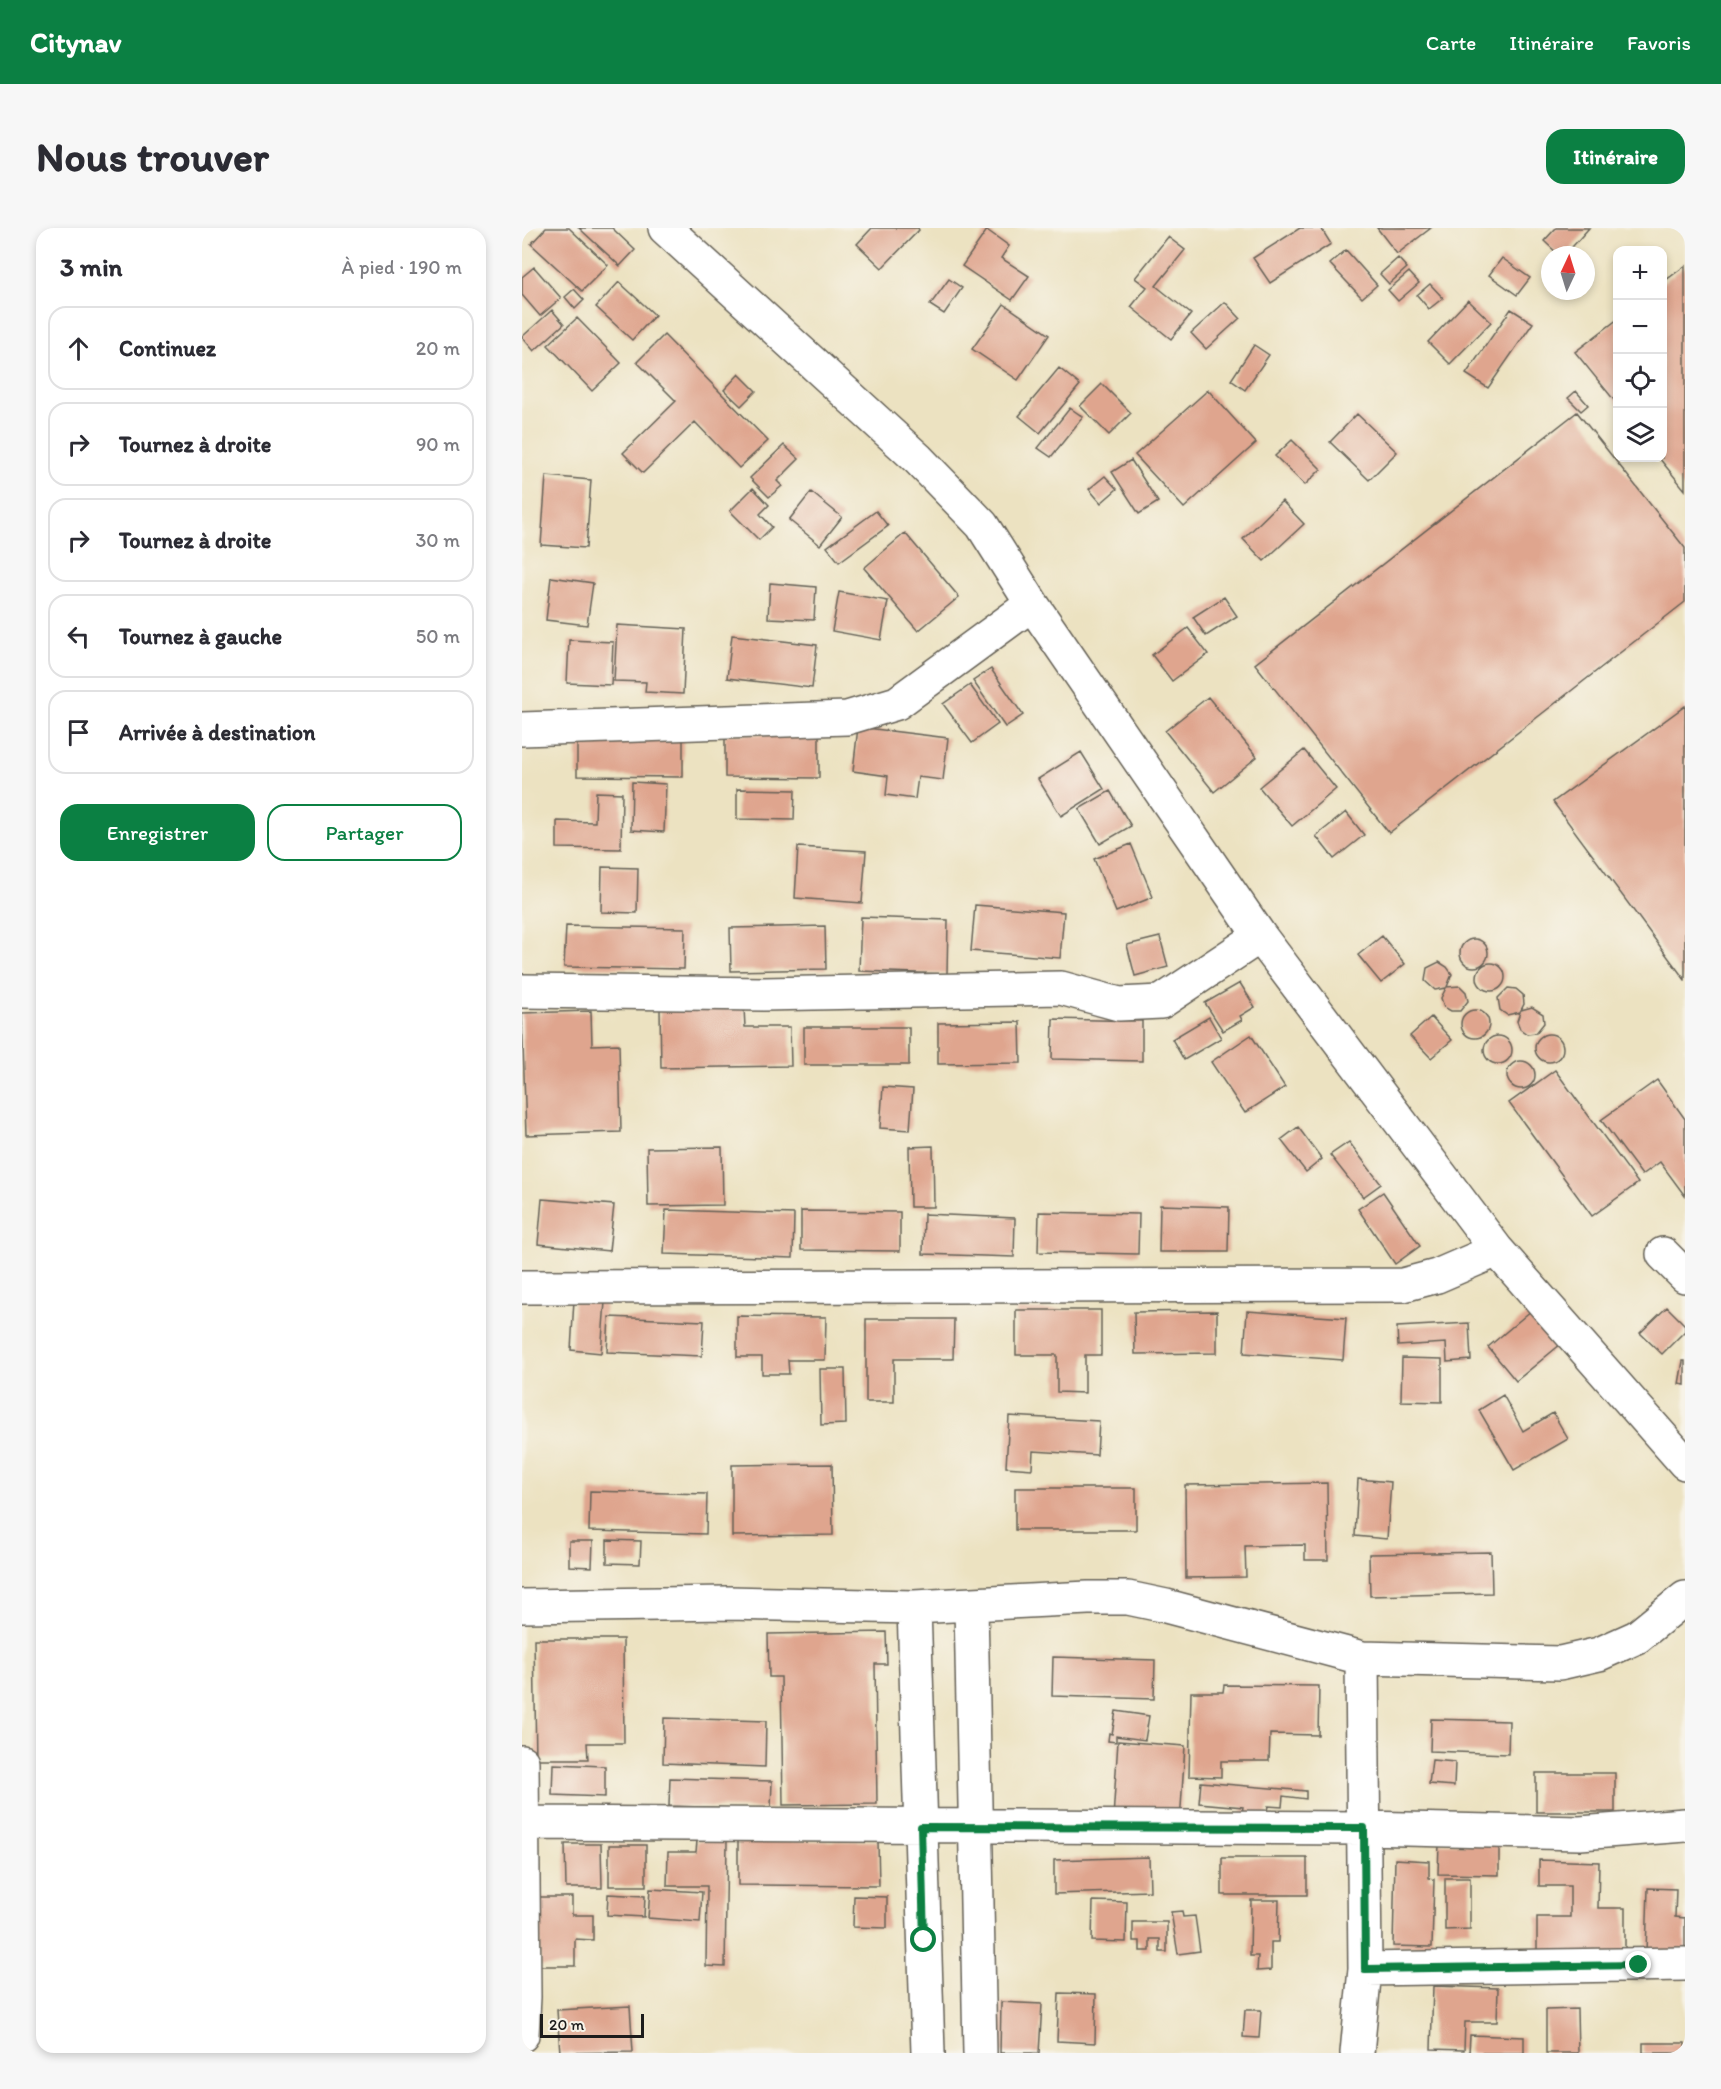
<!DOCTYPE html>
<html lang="fr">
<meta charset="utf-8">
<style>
:root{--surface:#fff;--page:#f7f7f7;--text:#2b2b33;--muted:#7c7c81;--line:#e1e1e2;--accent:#0b8043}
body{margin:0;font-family:Itim,sans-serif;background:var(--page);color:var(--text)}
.controls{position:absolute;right:18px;top:18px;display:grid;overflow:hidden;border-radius:12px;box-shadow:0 3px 9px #0003}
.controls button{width:54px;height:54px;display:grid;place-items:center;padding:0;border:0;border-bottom:2px solid var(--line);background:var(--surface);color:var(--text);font:30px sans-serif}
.compass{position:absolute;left:1019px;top:18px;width:54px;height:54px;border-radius:50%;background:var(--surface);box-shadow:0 3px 9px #0003;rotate:4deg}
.scale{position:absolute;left:18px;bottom:15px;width:104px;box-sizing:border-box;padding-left:6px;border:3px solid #1c1c1c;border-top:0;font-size:16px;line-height:21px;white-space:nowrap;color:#1c1c1c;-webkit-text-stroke:4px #f7f3e8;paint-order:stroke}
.stop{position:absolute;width:18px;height:18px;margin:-14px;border:4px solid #0b8043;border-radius:50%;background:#fff}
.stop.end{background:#0b8043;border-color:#fff;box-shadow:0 2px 6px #0008}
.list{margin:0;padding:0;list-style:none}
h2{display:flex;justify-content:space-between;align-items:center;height:78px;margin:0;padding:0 24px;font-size:26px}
h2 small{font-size:20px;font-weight:400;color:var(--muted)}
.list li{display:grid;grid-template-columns:39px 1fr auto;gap:18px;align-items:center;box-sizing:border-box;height:84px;margin:0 12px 12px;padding:0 12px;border:2px solid var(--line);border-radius:18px}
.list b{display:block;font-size:22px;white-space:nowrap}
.list em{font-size:20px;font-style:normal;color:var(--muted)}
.actions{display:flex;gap:12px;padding:18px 24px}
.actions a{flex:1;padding:14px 0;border:2px solid var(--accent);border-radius:18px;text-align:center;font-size:21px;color:var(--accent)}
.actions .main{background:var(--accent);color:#fff}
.icon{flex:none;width:33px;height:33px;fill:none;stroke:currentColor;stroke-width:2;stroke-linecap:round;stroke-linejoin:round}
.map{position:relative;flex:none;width:1163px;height:1825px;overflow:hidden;border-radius:18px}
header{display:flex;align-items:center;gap:36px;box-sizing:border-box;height:84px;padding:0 30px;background:var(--accent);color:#fff}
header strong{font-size:28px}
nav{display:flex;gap:33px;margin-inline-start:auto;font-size:21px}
.intro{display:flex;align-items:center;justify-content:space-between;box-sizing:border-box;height:144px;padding:0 36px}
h1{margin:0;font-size:42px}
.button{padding:15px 27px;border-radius:18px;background:var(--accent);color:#fff;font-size:21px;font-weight:700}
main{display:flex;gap:36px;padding:0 36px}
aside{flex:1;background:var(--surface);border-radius:18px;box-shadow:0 3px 9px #0003}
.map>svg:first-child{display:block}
.building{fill:#dfa58e}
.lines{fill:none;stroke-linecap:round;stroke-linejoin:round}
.minor-casing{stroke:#656156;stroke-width:36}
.minor{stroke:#fff;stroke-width:33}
.route{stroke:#0b8043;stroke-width:8}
</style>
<header>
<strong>Citynav</strong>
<nav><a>Carte</a><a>Itinéraire</a><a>Favoris</a></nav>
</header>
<div class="intro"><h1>Nous trouver</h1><a class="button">Itinéraire</a></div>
<main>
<aside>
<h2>3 min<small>À pied · 190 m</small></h2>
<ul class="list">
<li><svg class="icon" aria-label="ahead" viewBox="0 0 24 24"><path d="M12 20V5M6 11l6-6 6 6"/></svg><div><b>Continuez</b></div><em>20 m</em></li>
<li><svg class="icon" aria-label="right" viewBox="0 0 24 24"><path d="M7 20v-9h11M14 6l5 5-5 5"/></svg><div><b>Tournez à droite</b></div><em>90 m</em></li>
<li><svg class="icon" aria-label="right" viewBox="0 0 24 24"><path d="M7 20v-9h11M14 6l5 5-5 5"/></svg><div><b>Tournez à droite</b></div><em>30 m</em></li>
<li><svg class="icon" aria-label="left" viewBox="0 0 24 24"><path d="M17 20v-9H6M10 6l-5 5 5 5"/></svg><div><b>Tournez à gauche</b></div><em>50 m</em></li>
<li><svg class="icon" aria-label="arrive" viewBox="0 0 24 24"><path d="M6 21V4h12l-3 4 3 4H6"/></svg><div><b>Arrivée à destination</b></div></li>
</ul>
<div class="actions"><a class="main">Enregistrer</a><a>Partager</a></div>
</aside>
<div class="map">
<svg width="1163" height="1825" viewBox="0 0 1163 1825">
<rect width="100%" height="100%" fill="#f7f3e8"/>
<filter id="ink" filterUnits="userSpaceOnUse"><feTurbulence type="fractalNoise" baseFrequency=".0167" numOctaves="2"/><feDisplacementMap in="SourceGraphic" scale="12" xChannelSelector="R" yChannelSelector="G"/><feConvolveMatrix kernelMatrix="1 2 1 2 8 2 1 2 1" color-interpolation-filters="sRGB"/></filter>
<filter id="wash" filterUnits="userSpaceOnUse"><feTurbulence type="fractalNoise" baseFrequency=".008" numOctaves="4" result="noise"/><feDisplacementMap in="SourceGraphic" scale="24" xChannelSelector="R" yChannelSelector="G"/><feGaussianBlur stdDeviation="1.35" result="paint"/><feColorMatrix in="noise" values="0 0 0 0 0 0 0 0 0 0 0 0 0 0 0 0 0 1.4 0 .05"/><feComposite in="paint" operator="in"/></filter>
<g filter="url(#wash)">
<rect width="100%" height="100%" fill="#ece2c1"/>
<g id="blocks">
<path class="building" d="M24,0H47L86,37L60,63L9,16Z
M57,0H90L113,22L98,38Z
M350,0H396L397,2L360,40L335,16Z
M778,0H799L809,16L748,55L731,30Z
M855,0H909L875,26Z
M1034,0H1067L1043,27H1037L1022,13Z
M465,2L487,18L479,30L507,48L490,72L440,38Z
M646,9L663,22L634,58L669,86L649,111L609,79L625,59L613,50Z
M824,22L855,57L840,70L808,36Z
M876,30L885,40L867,56L858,46Z
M980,30L1008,50L995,67L967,47Z
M1163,38V262L1137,230H1140V55Z
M12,39L39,70L18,88L0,67V49Z
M887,44L897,55L876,73L866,62Z
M427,51L440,60L422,86L408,77Z
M97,54L133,87L110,112L74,79Z
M908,56L921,70L907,81L895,67Z
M52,61L62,72L53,81L43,69Z
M946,72L969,94L928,136L906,114Z
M703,74L718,90L684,121L669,105Z
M482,76L527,107L496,152L450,121Z
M989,81L1011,95L966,160L944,146Z
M30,82L42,96L12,123L0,109Z
M55,90L99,135L70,163L26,117Z
M1096,91V177L1053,124Z
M142,107L246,213L217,240L173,194L121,245L101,225L154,173L115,134Z
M732,117L747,127L723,162L709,152Z
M537,140L558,157L518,205L497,188Z
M217,146L234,163L219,178L202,162Z
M580,156L609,185L587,207L558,178Z
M686,162L734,215L662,280L613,227Z
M1054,163L1066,177L1059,183L1046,170Z
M548,180L561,189L529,229L516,220Z
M1055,184L1163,320V374L867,605L733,436Z
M835,186L875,224L847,252L808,214Z
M770,212L799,241L783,257L753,228Z
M262,217L277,231L255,253L260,258L247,269L228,250Z
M609,232L636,274L617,286L590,244Z
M24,248L69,252L64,320L19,317Z
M583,248L595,261L579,275L567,261Z
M231,260L247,277L238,286L250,299L237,312L208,283Z
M289,264L320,289L298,317L267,292Z
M760,273L782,296L742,333L721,311Z
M354,283L366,298L317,334L305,319Z
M383,305L437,369L396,403L342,340Z
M29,349L71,355L65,397L24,392Z
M248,355L294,359L292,392L246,390Z
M317,364L366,373L359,412L310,403Z
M702,369L715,388L684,408L671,389Z
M95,397L164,401L161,466L123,464L124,454L92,453Z
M666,400L686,426L650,453L630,427Z
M210,407L295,417L290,460L205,450Z
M47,412L91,414L89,457L45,455Z
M469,441L501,487L483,499L451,453Z
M448,457L476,496L450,515L421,476Z
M686,469L735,529L692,564L643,503Z
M1163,478V752L1031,574Z
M336,499L426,510L421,552L396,549L393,571L364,567L366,548L331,543Z
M203,506L297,507V550L203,549Z
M55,509H161V549L55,548Z
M782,522L814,561L770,598L737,559Z
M559,524L582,561L539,588L516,551Z
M110,554L144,556L142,604L109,602Z
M215,561L273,562L272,592L215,591Z
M588,563L609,598L578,616L557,581Z
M74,564L100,565L99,621L35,620V593L73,594Z
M824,584L842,607L812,631L794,608Z
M609,616L631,669L594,684L572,631Z
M276,619L344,623L340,675L273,670Z
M80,639L116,640L115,685L79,684Z
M453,677L542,684L538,730L449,723Z
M339,689L426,692L425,746L337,743Z
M44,698L163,700L162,741L42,739Z
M303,698L304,741L209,743L208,700Z
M860,708L883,736L859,755L836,727Z
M638,709L646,739L613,748L605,717Z
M938 725a14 14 0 1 1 28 0a14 14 0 1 1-28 0Z
M917,734L925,739L930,746L925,759L938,758L944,764L946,773L938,783H929L922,779L919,770L924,760L913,762L903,753L905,740Z
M955 749a14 14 0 1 1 28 0a14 14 0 1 1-28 0Z
M718,755L733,779L718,788L720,792L701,803L683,775Z
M986,760L994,761L1001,767L1002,776L999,782L1010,779L1021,786L1022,795L1014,805L1005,806L998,801L995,793L998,784L985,787L978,782L976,770Z
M222,780L223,799H268L269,838L139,840L138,781Z
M939 796a14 14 0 1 1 28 0a14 14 0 1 1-28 0Z
M69,783L70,817L97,816L99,904L4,907L0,785Z
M687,789L699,810L662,832L650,811Z
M909,789L930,812L909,830L888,808Z
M531,791L620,793V833L530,831Z
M498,794L499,835L416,836V795Z
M282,799H387V837H282Z
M1013 820a14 14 0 1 1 28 0a14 14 0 1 1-28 0Z
M729,807L763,859L723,885L689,834Z
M962 822a14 14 0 1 1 28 0a14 14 0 1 1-28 0Z
M985 847a14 14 0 1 1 28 0a14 14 0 1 1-28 0Z
M1033,842L1116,955L1070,988L987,875Z
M1135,852L1163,891V968L1138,934L1120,947L1079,892Z
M361,859L391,861L388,902L358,900Z
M776,899L800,931L784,944L759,912Z
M827,914L859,956L841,969L808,927Z
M411,918L412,979H388L387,919Z
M200,919L201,977L126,978L125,920Z
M861,964L898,1018L873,1036L836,981Z
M20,971L92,977L87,1023L16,1016Z
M638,977L707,979L706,1024H637Z
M144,982L272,986L271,1030L142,1026Z
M279,983L378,984V1023L279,1022Z
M517,984L617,986L616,1026L516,1024Z
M402,986L493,990L492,1029L401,1026Z
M52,1072L83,1074L79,1125L49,1122Z
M1145,1079L1163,1097V1103L1140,1126L1118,1105Z
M494,1082H579V1127H563V1165L535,1164V1127H494Z
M1010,1082L1039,1116L994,1153L966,1119Z
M695,1083V1125L613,1126L612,1084Z
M725,1083L824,1090L821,1132L722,1125Z
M215,1088L304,1089L303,1132H266L267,1146H240V1129H215Z
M87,1089L182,1093L180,1128L85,1124Z
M344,1091H432L431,1131H372V1174H344Z
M947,1095L949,1132L925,1134L924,1115L876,1118L875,1099Z
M880,1130L920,1131V1174L879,1173Z
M1161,1133H1163V1157L1157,1156Z
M298,1141H323L324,1196L299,1197Z
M981,1167L1001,1203L1031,1185L1046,1211L992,1242L957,1182Z
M487,1188L577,1193L575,1227L511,1223L510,1241L484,1239Z
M310,1236L311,1307L210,1308V1237Z
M836,1251L869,1254L865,1311L833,1308Z
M805,1255L806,1332H783V1317L723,1318L724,1349L664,1350L663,1257Z
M493,1260H614V1302H493Z
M68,1263L185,1266L184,1306L67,1303Z
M85,1312L119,1313L118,1336L85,1335Z
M47,1313H71L70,1339L47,1338Z
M969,1324L970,1365L848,1368L847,1326Z
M364,1404L365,1436H353L355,1576L261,1577L259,1449H247L246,1406Z
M12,1411H101L102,1515H65L66,1531H14Z
M531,1429L633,1432L632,1471L530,1468Z
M702,1457L797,1458L796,1507L748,1506L747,1533H699V1549L667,1548L669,1464H701Z
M594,1483L627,1488L623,1512L594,1508V1514L586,1513L587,1505L590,1506Z
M142,1490L244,1493L243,1539L141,1535Z
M909,1491L987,1493L986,1526L908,1523Z
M596,1513L663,1518L658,1595L591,1590Z
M910,1532L933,1534L932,1558L907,1556Z
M31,1536L83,1538V1569L30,1567Z
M1014,1545H1093V1584H1014Z
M148,1550L250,1553L249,1581L147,1578Z
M679,1554L784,1563V1571L761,1568L760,1579L746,1578L744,1587L720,1585L721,1579L677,1575Z
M175,1613H205L203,1739L184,1738L185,1658H145L146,1624H174Z
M216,1613H356L357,1658L216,1657Z
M917,1615H977V1647L916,1646Z
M43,1616H79L80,1660H44Z
M87,1617H124V1658H87Z
M627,1629L628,1663L532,1666V1632Z
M700,1630H785V1667H700Z
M873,1631L907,1633V1650L912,1651L910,1719L871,1718Z
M1017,1632L1077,1634L1076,1680H1103V1732L1015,1731V1689H1048V1658H1017Z
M923,1650H948V1701L923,1702Z
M1126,1660L1154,1661L1153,1689L1163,1690V1725L1124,1724Z
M128,1661L180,1664L178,1694L126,1690Z
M86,1666L123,1668L122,1689L85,1687Z
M332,1668L365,1669V1700L331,1699Z
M18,1669H50V1687H71V1712L53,1711V1738H18Z
M729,1672H757L756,1714H749V1742L735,1743L736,1728H728Z
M571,1673L605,1674L604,1714L570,1713Z
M660,1683L661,1689L673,1688L678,1723L656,1726L649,1684Z
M611,1694H645V1724H638V1711H628V1723H618V1713H611Z
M911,1758L976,1760L975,1794H943L942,1822L909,1821Z
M537,1765L574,1766L573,1815L535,1813Z
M479,1774L520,1776L517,1825H478Z
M108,1778L111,1824L38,1825L35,1782Z
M1055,1781L1056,1825H1024V1782Z
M723,1782H739L737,1810L721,1809Z
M948,1807L1002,1809V1825H947Z
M1121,1815H1163V1825H1121Z"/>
</g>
</g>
<g filter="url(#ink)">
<use href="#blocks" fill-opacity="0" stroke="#656156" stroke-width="1.5"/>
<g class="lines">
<g class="minor-casing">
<path id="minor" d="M143,0L396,231L460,297L510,376L738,708L975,1022L1163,1235
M0,501L325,490L375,475L510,376
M0,763L242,766L539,760L597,776L639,774L738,708
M1141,1026L1163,1048
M0,1059L881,1057L915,1048L975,1022
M0,1378L207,1375L392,1379L566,1370H606L644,1378L840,1430L1038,1435L1077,1426L1115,1409L1163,1370
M449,1378L458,1825
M392,1379L406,1825
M0,1534L2,1769L0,1807
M1,1595L842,1600L1058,1605L1163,1597
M843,1741L1163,1736
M835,1825L843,1741L840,1430"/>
</g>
<use href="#minor" class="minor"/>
</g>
</g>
<g class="lines" filter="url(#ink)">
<path class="route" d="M402,1712L399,1599L842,1600L843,1741L1117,1737"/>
</g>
</svg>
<div class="controls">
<button>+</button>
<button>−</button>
<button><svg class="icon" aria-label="locate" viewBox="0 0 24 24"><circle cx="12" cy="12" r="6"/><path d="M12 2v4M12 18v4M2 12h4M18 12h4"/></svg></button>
<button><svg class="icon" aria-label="layers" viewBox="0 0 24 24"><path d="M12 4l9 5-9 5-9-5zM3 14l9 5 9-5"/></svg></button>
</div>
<svg class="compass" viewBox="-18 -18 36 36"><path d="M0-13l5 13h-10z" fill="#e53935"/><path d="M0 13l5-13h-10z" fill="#7c7c81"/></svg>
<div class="scale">20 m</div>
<div class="stop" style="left:402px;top:1712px"></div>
<div class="stop end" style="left:1117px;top:1737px"></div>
</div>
</main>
